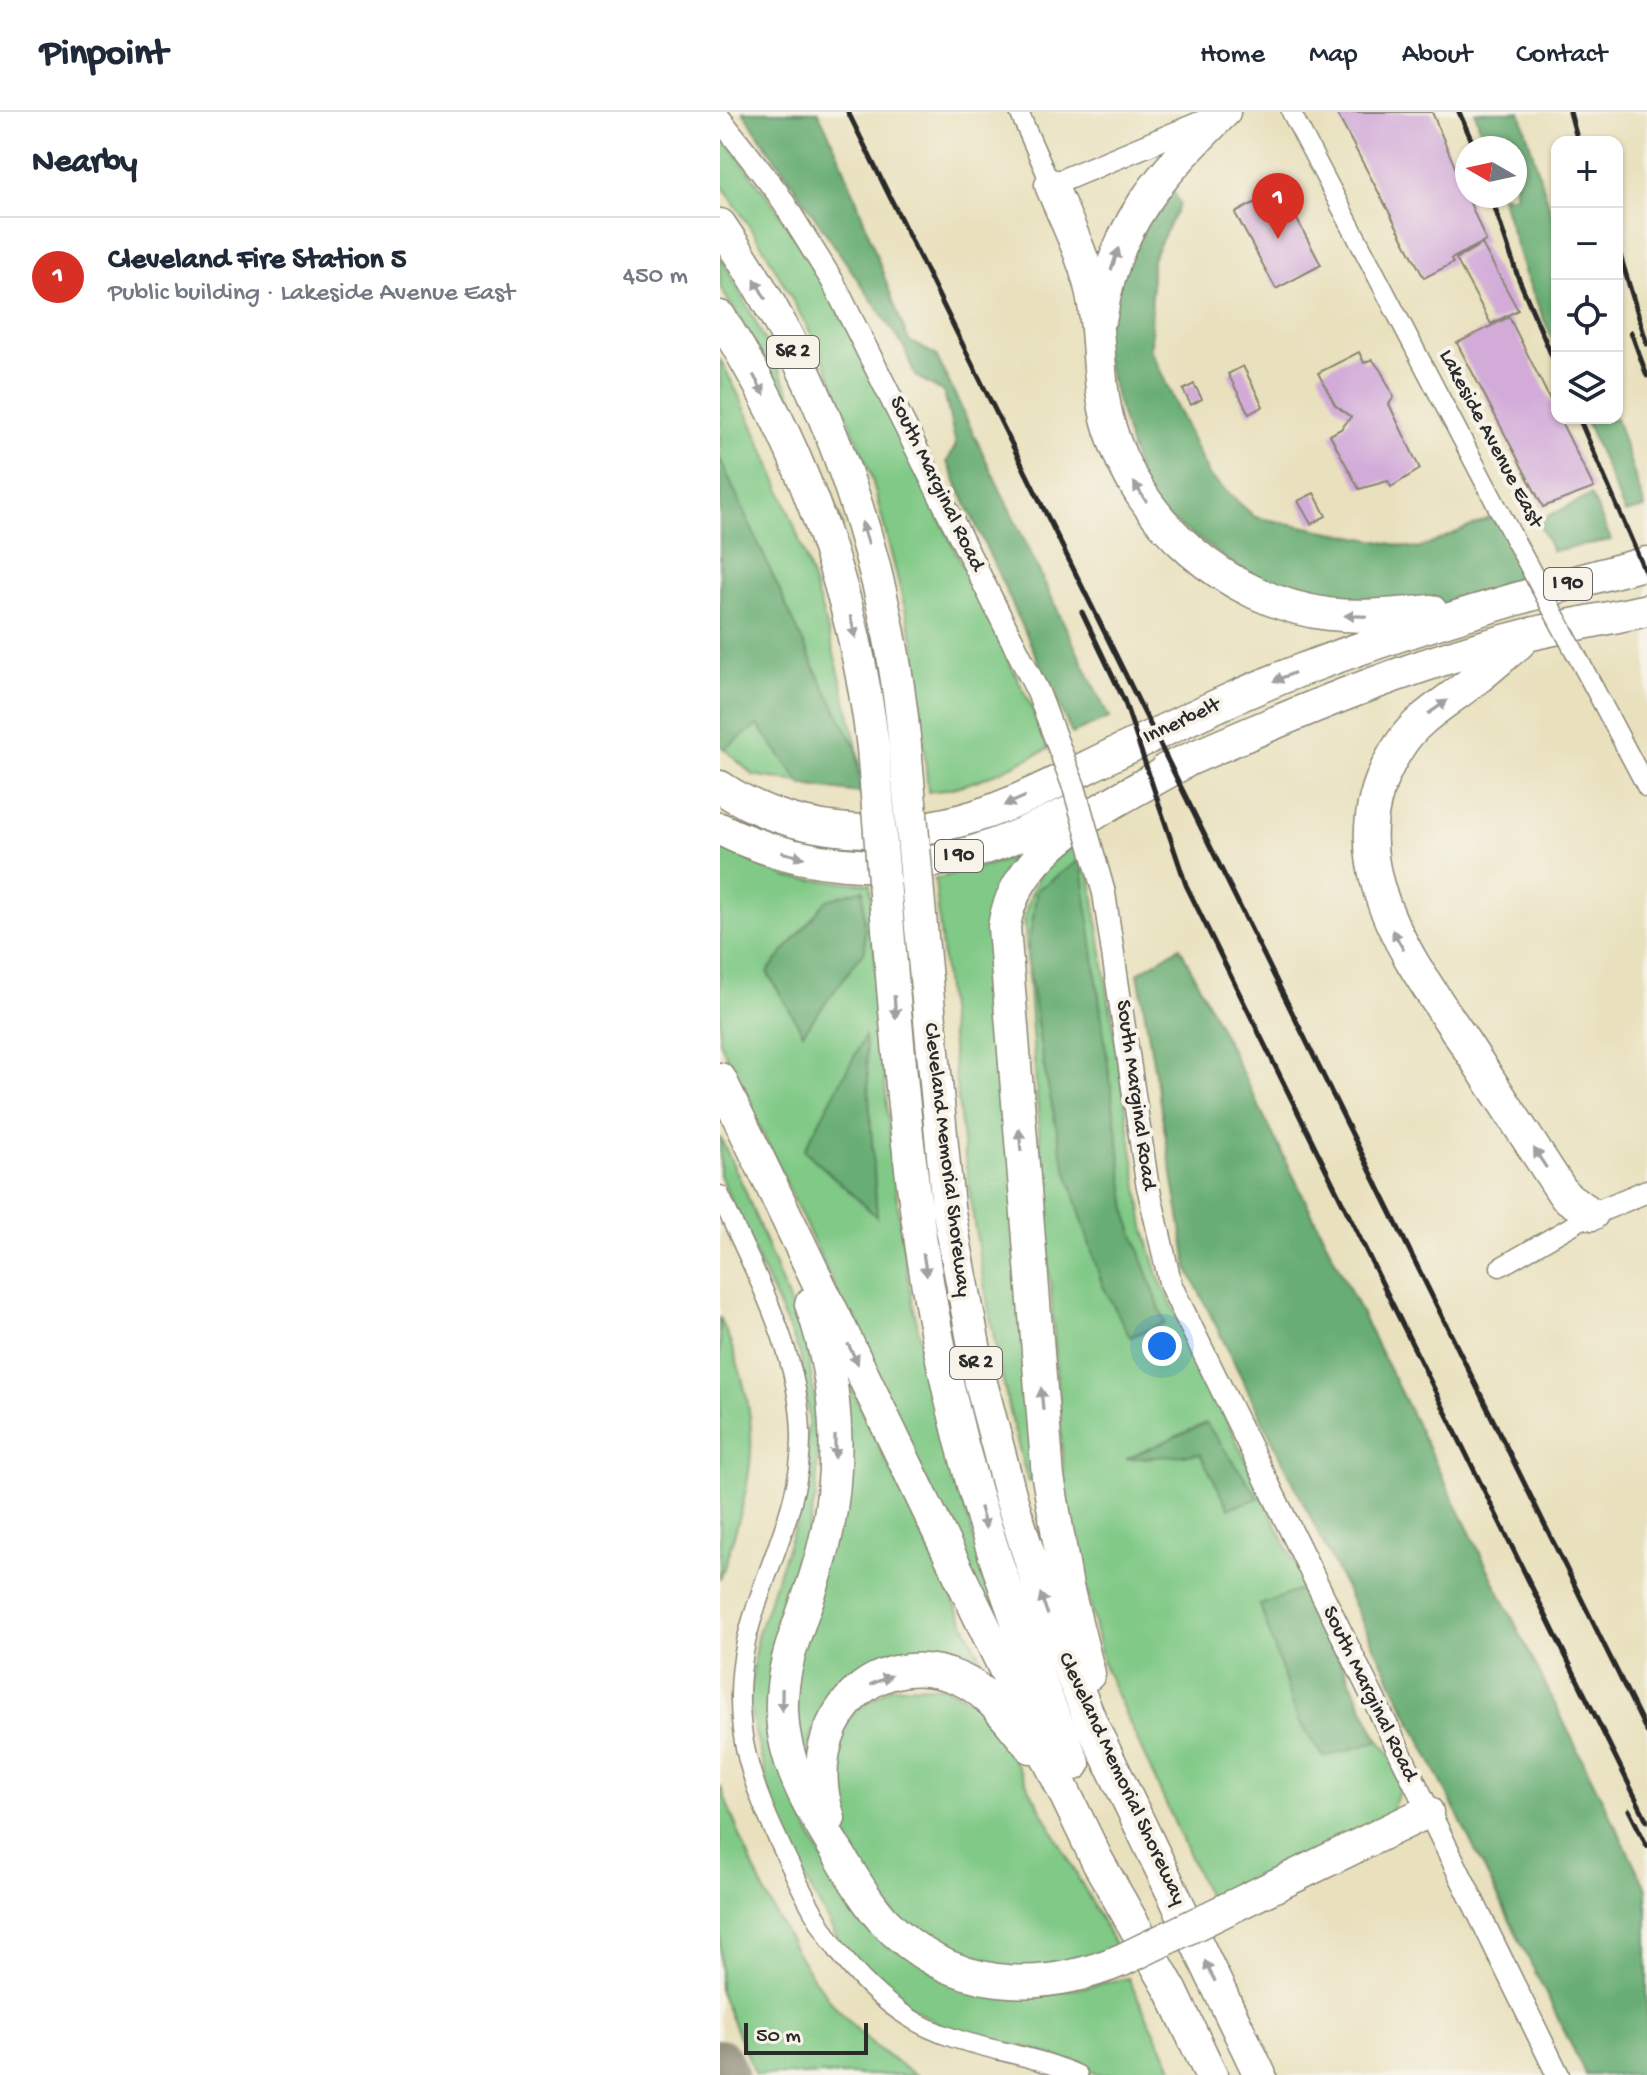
<!DOCTYPE html>
<meta charset="utf-8">
<style>
:root{--surface:#fff;--page:#f2f2f3;--text:#1f2937;--muted:#747a83;--line:#e0e1e3;--accent:#d93025}
body{margin:0;font-family:"Gochi Hand",sans-serif;background:var(--page);color:var(--text)}
.controls{position:absolute;right:24px;top:24px;display:grid;overflow:hidden;border-radius:16px;box-shadow:0 2px 6px #0004}
.controls button{width:72px;height:72px;display:grid;place-items:center;padding:0;border:0;border-bottom:2px solid var(--line);background:var(--surface);color:var(--text);font:40px sans-serif}
.compass{position:absolute;left:735px;top:24px;width:72px;height:72px;border-radius:50%;background:var(--surface);box-shadow:0 2px 6px #0004;rotate:279deg}
.scale{position:absolute;left:24px;bottom:20px;width:124px;box-sizing:border-box;padding-left:8px;border:4px solid #2b2b2b;border-top:0;font-size:22px;line-height:28px;white-space:nowrap;color:#2b2b2b;-webkit-text-stroke:6px #f7f3e8;paint-order:stroke}
.you{position:absolute;left:442px;top:1234px;width:28px;height:28px;margin:-20px;border:6px solid #fff;border-radius:50%;background:#1a73e8;box-shadow:0 0 0 12px #1a73e833}
.badge{display:grid;place-items:center;width:52px;height:52px;border-radius:50%;background:var(--accent);color:#fff;font-size:26px;font-weight:700}
.pin{position:absolute;translate:-50% -66px;filter:drop-shadow(0 2px 4px #0008)}
.pin::after{content:'';position:absolute;top:42px;width:28px;height:24px;background:inherit;clip-path:polygon(0 0,100% 0,50% 100%)}
.list{margin:0;padding:0;list-style:none}
h2{display:flex;justify-content:space-between;align-items:center;height:104px;margin:0;padding:0 32px;font-size:34px}
h2 small{font-size:26px;font-weight:400;color:var(--muted)}
.list li{display:grid;grid-template-columns:52px 1fr auto;gap:24px;align-items:center;box-sizing:border-box;height:120px;padding:0 32px;border-top:2px solid var(--line)}
.list b{display:block;font-size:30px;white-space:nowrap}
.list p{margin:0;font-size:26px;white-space:nowrap;color:var(--muted)}
.list em{font-size:26px;font-style:normal;color:var(--muted)}
.icon{flex:none;width:44px;height:44px;fill:none;stroke:currentColor;stroke-width:2;stroke-linecap:round;stroke-linejoin:round}
.map{position:relative;flex:none;width:927px;height:1963px;overflow:hidden}
header{display:flex;align-items:center;gap:48px;box-sizing:border-box;height:112px;padding:0 40px;background:var(--surface);border-bottom:2px solid var(--line)}
header strong{font-size:38px}
nav{display:flex;gap:44px;margin-inline-start:auto;font-size:28px}
main{display:flex}
aside{flex:1;background:var(--surface)}
.map>svg:first-child{display:block}
.green{fill:#80c986;stroke:#567a58;stroke-width:2}
.forest{fill:#68ad73;stroke:#4a6c4f;stroke-width:2}
.lines{fill:none;stroke-linecap:round;stroke-linejoin:round}
.taxiway{stroke:#8a8674;stroke-width:44}
.building{fill:#d2abd9}
.minor-casing{stroke:#8a8674;stroke-width:21}
.tertiary-casing{stroke:#8a8674;stroke-width:25}
.motorway-casing{stroke:#8a8674;stroke-width:35}
.minor{stroke:#fff;stroke-width:18}
.tertiary{stroke:#fff;stroke-width:22}
.motorway{stroke:#fff;stroke-width:32}
.rail{stroke:#2b2b2b;stroke-width:5}
.minor-bridge-casing{stroke:#8a8674;stroke-width:21;stroke-linecap:butt}
.tertiary-bridge-casing{stroke:#8a8674;stroke-width:25;stroke-linecap:butt}
.motorway-bridge-casing{stroke:#8a8674;stroke-width:35;stroke-linecap:butt}
.minor-bridge{stroke:#fff;stroke-width:18}
.tertiary-bridge{stroke:#fff;stroke-width:22}
.motorway-bridge{stroke:#fff;stroke-width:32}
.oneway{fill:#a0a0a0}
.labels{text-anchor:middle;dominant-baseline:central;stroke-width:8;stroke-linejoin:round;paint-order:stroke}
.shield{fill:#f7f3e8;stroke:#686764;stroke-width:2}
.shield-label{font-size:20px;font-weight:bold;fill:#2b2b2b}
.street-label{font-size:22px;fill:#2b2b2b;stroke:#f7f3e8}
</style>
<header>
<strong>Pinpoint</strong>
<nav><a>Home</a><a>Map</a><a>About</a><a>Contact</a></nav>
</header>
<main>
<aside>
<h2>Nearby<small></small></h2>
<ul class="list">
<li><span class="badge">1</span><div><b>Cleveland Fire Station 5</b><p>Public building · Lakeside Avenue East</p></div><em>450 m</em></li>
</ul>
</aside>
<div class="map">
<svg width="927" height="1963" viewBox="0 0 927 1963">
<rect width="100%" height="100%" fill="#f7f3e8"/>
<filter id="ink" filterUnits="userSpaceOnUse"><feTurbulence type="fractalNoise" baseFrequency=".0125" numOctaves="2"/><feDisplacementMap in="SourceGraphic" scale="16" xChannelSelector="R" yChannelSelector="G"/><feConvolveMatrix kernelMatrix="1 2 1 2 8 2 1 2 1" color-interpolation-filters="sRGB"/></filter>
<filter id="wash" filterUnits="userSpaceOnUse"><feTurbulence type="fractalNoise" baseFrequency=".006" numOctaves="4" result="noise"/><feDisplacementMap in="SourceGraphic" scale="32" xChannelSelector="R" yChannelSelector="G"/><feGaussianBlur stdDeviation="1.8" result="paint"/><feColorMatrix in="noise" values="0 0 0 0 0 0 0 0 0 0 0 0 0 0 0 0 0 1.4 0 .05"/><feComposite in="paint" operator="in"/></filter>
<g filter="url(#wash)">
<rect width="100%" height="100%" fill="#e9e1be"/>
<path class="green" d="M0,21L56,96L114,189L310,592L328,637C290,655 251,676 208,680L196,539L150,359L99,236L45,138L0,70Z
M0,143C49,232 91,319 123,415L116,418L46,251L0,175Z
M0,247C53,347 87,440 116,549C127,593 139,635 144,680L33,663L0,633Z
M359,733L370,762L424,1115L439,1166L659,1629C688,1659 684,1674 667,1708L491,1792L383,1552L345,1378L304,805C316,766 320,750 359,733Z
M0,735L69,766L150,772C158,882 165,994 179,1104C195,1236 234,1364 274,1491L263,1492L0,930Z
M300,744L288,760L275,792L316,1366L308,1370C253,1173 235,970 215,767Z
M0,1025L25,1078L86,1233L99,1310L96,1384L67,1505L82,1705L114,1770L151,1814L216,1861L262,1881L354,1877L408,1866L456,1963H378L352,1950L308,1936L225,1916L196,1899L154,1870L121,1833L59,1719L28,1591L37,1524L78,1404L89,1306L80,1242L0,1064Z
M0,1205C47,1316 36,1358 0,1468Z
M128,1269L273,1571L228,1547L206,1548L100,1603L90,1624L89,1664L83,1666L73,1569L121,1270Z
M224,1574L253,1590L279,1621L398,1838L354,1855L274,1858L189,1824L139,1753L114,1699L115,1627L130,1603L171,1575Z
M0,1673C42,1782 91,1904 197,1963H35L0,1880Z"/>
<path class="forest" d="M23,0H98C136,72 157,154 189,229L216,243L389,606L352,622L227,350L236,333L224,280L195,264L184,235Z
M755,0H800L837,120V239L805,162L781,84H795V36H766Z
M444,61L460,92L432,147L431,239L489,364L535,405L698,437L781,401L820,475L770,494H573L427,391L378,223Z
M865,306H896L925,396L905,401Z
M0,347L96,559L136,636L140,681L82,673L38,613L4,637L0,633Z
M871,383L891,428L832,439L818,409Z
M361,747L408,1106L445,1211L410,1225L382,1172L342,1043L323,950L307,844L317,778Z
M143,777L145,838L83,921L47,860L107,788Z
M460,835L927,1778V1963H866L468,1157L418,861Z
M145,924L157,1105L84,1038Z
M486,1311L539,1386L509,1396L480,1342L406,1347Z
M585,1476L659,1629L604,1645L578,1608L540,1493Z"/>
<g class="lines">
<path class="taxiway" d="M0,1949L6,1963"/>
</g>
<g id="blocks">
<path class="building" d="M616,0H712L766,129L731,147L733,151L704,166Z
M561,77L601,153L556,177L515,101Z
M762,132L798,198L771,212L736,147Z
M789,205L874,376L823,395L737,231Z
M639,240L644,251L652,247L661,259L674,285L669,292L700,357L671,375L668,369L639,377L610,323L621,317L631,305L615,293L598,261Z
M523,254L543,294L529,302L508,262Z
M474,272L482,287L471,293L463,278Z
M594,381L606,404L591,412L578,389Z"/>
</g>
</g>
<g filter="url(#ink)">
<use href="#blocks" fill-opacity="0" stroke="#8a8674" stroke-width="2"/>
<g class="lines">
<g class="minor-casing">
<path id="minor" d="M299,0L331,73
M571,0L791,421
M872,572L927,676
M0,1083C33,1157 79,1239 81,1321C83,1396 42,1459 26,1530C7,1618 34,1678 71,1755C99,1816 130,1868 188,1905C240,1938 302,1937 358,1963
M780,1155L872,1102"/>
</g>
<g class="tertiary-casing">
<path id="tertiary" d="M0,7L57,80L113,170L318,580
M331,73L492,6
M384,781L427,1070L451,1174L838,1963
M872,1102L927,1079"/>
</g>
<g class="motorway-casing">
<path id="motorway" d="M331,73C346,110 366,147 373,187C381,229 377,272 389,313C417,410 507,489 608,502C642,506 676,502 711,499
M0,113C106,266 168,450 185,634
M381,204C394,112 441,63 504,0
M0,205C83,336 135,483 153,636
M799,531C783,544 768,558 752,570C726,591 698,605 680,633C607,742 686,842 745,931C778,982 812,1033 845,1084L872,1102
M447,657C564,606 683,554 807,523C847,513 887,507 927,498
M0,675C76,727 183,730 268,700C311,685 352,662 394,642C454,614 513,584 576,560C690,516 808,482 927,451
M0,717C76,755 168,764 250,741C287,730 322,713 357,697
M201,815L228,1095L261,1271L291,1386L327,1501L373,1615L540,1963
M168,817C180,958 191,1099 220,1238C249,1380 296,1519 354,1652
M0,967L378,1750L452,1880L491,1963
M91,1192C121,1277 124,1372 97,1459C83,1506 60,1549 62,1599C63,1649 87,1691 113,1733C129,1758 143,1786 163,1808C230,1879 317,1883 402,1848
M369,1562L347,1475L328,1365L284,815C296,729 399,690 466,649
M109,1706C78,1618 148,1528 240,1567C270,1580 290,1611 311,1635
M507,1797L707,1700"/>
</g>
<use href="#minor" class="minor"/>
<use href="#tertiary" class="tertiary"/>
<use href="#motorway" class="motorway"/>
<path class="rail" d="M128,0L927,1620
M739,0L755,36
M850,0L858,30
M771,84L798,165L837,256
M897,133L927,232
M911,220L927,264
M859,306L927,464
M362,500L404,588L466,773L927,1709
M909,1698L927,1734"/>
<g class="minor-bridge-casing">
<path id="minor-bridge" d="M791,421L872,572"/>
</g>
<g class="tertiary-bridge-casing">
<path id="tertiary-bridge" d="M318,580L354,675L384,781"/>
</g>
<g class="motorway-bridge-casing">
<path id="motorway-bridge" d="M185,634L201,815
M153,636L168,817
M402,1848L507,1797"/>
</g>
<use href="#minor-bridge" class="minor-bridge"/>
<use href="#tertiary-bridge" class="tertiary-bridge"/>
<use href="#motorway-bridge" class="motorway-bridge"/>
</g>
<defs><path id="oneway-solid" d="M-6-.8H1V-3.2L6.5 0L1 3.2V.8H-6Z" transform="scale(2)"/></defs>
<g class="oneway">
<use href="#oneway-solid" transform="translate(395 147) rotate(-71)"/>
<use href="#oneway-solid" transform="translate(40 177) rotate(-119)"/>
<use href="#oneway-solid" transform="translate(39 273) rotate(61)"/>
<use href="#oneway-solid" transform="translate(420 380) rotate(-123)"/>
<use href="#oneway-solid" transform="translate(145 421) rotate(-107)"/>
<use href="#oneway-solid" transform="translate(636 504) rotate(-178)"/>
<use href="#oneway-solid" transform="translate(133 515) rotate(76)"/>
<use href="#oneway-solid" transform="translate(564 565) rotate(158)"/>
<use href="#oneway-solid" transform="translate(718 595) rotate(-35)"/>
<use href="#oneway-solid" transform="translate(295 689) rotate(156)"/>
<use href="#oneway-solid" transform="translate(73 743) rotate(13)"/>
<use href="#oneway-solid" transform="translate(678 828) rotate(-119)"/>
<use href="#oneway-solid" transform="translate(175 895) rotate(86)"/>
<use href="#oneway-solid" transform="translate(300 1028) rotate(-95)"/>
<use href="#oneway-solid" transform="translate(820 1046) rotate(-123)"/>
<use href="#oneway-solid" transform="translate(205 1153) rotate(81)"/>
<use href="#oneway-solid" transform="translate(133 1242) rotate(64)"/>
<use href="#oneway-solid" transform="translate(322 1287) rotate(-95)"/>
<use href="#oneway-solid" transform="translate(115 1335) rotate(90)"/>
<use href="#oneway-solid" transform="translate(263 1406) rotate(74)"/>
<use href="#oneway-solid" transform="translate(324 1492) rotate(-109)"/>
<use href="#oneway-solid" transform="translate(161 1568) rotate(-23)"/>
<use href="#oneway-solid" transform="translate(62 1588) rotate(91)"/>
<use href="#oneway-solid" transform="translate(490 1859) rotate(-116)"/>
</g>
</g>
<g class="labels">
<g class="shield">
<rect x="47" y="224" width="52" height="32" rx="6"/>
<rect x="824" y="456" width="48" height="32" rx="6"/>
<rect x="215" y="728" width="48" height="32" rx="6"/>
<rect x="230" y="1235" width="52" height="32" rx="6"/>
</g>
<g class="shield-label">
<text x="73" y="240">SR 2</text>
<text x="848" y="472">I 90</text>
<text x="239" y="744">I 90</text>
<text x="256" y="1251">SR 2</text>
</g>
<g class="street-label">
<text transform="translate(770 327) rotate(62)">Lakeside Avenue East</text>
<text transform="translate(216 372) rotate(64)">South Marginal Road</text>
<text transform="translate(462 610) rotate(-25)">Innerbelt</text>
<text transform="translate(415 983) rotate(82)">South Marginal Road</text>
<text transform="translate(226 1048) rotate(83)">Cleveland Memorial Shoreway</text>
<text transform="translate(649 1582) rotate(64)">South Marginal Road</text>
<text transform="translate(401 1667) rotate(65)">Cleveland Memorial Shoreway</text>
</g>
</g>
</svg>
<div class="controls">
<button>+</button>
<button>−</button>
<button><svg class="icon" aria-label="locate" viewBox="0 0 24 24"><circle cx="12" cy="12" r="6"/><path d="M12 2v4M12 18v4M2 12h4M18 12h4"/></svg></button>
<button><svg class="icon" aria-label="layers" viewBox="0 0 24 24"><path d="M12 4l9 5-9 5-9-5zM3 14l9 5 9-5"/></svg></button>
</div>
<svg class="compass" viewBox="-18 -18 36 36"><path d="M0-13l5 13h-10z" fill="#e53935"/><path d="M0 13l5-13h-10z" fill="#747a83"/></svg>
<div class="scale">50 m</div>
<div class="you"></div>
<div class="pin badge" style="left:558px;top:127px">1</div>
</div>
</main>
